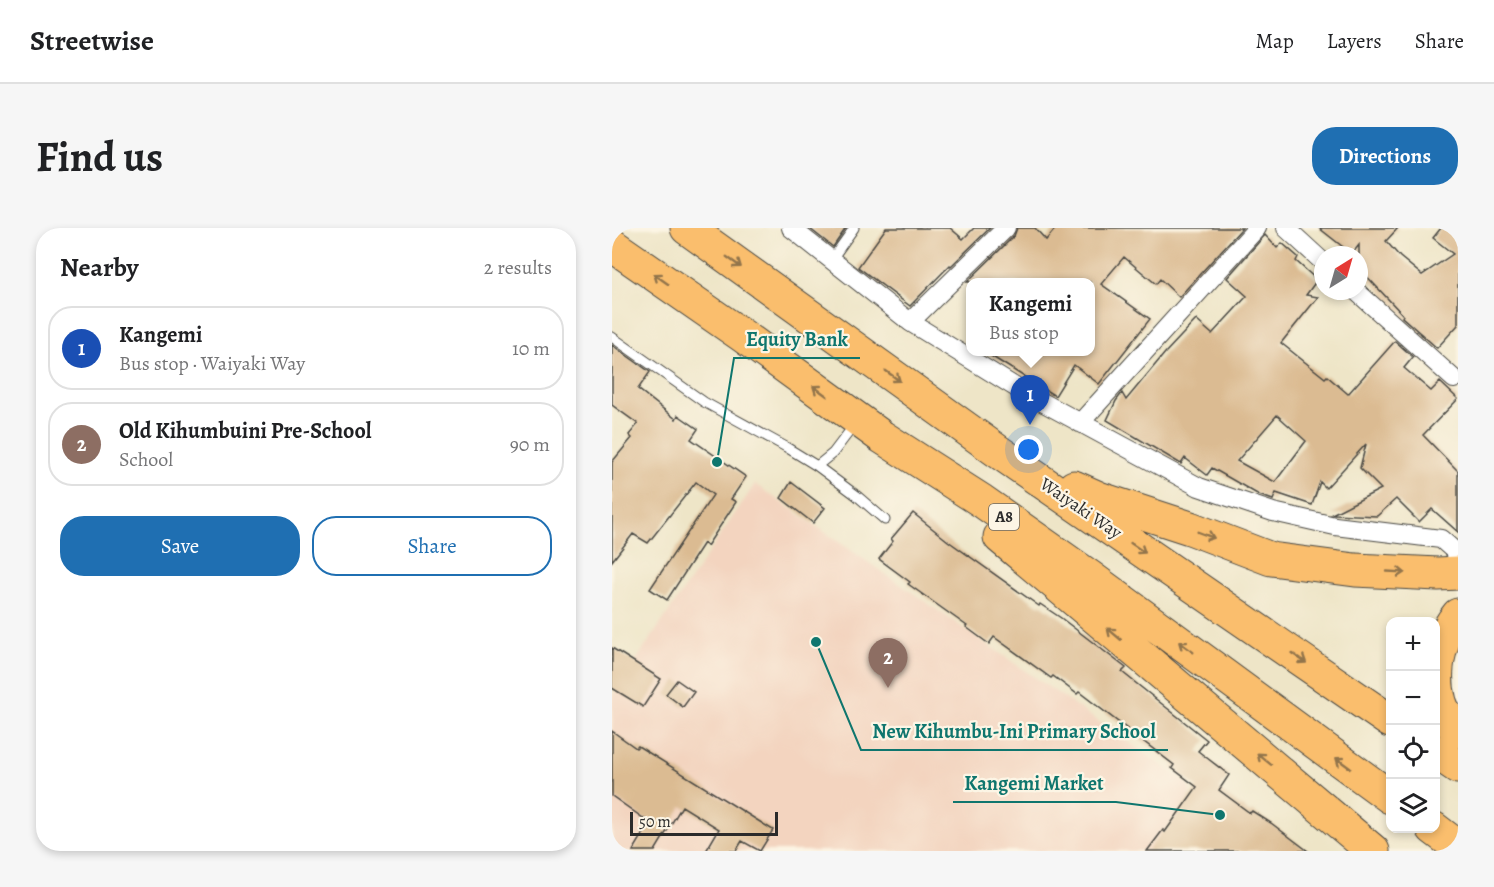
<!DOCTYPE html>
<meta charset="utf-8">
<style>
:root{--surface:#fff;--page:#f6f6f6;--text:#202124;--muted:#757577;--line:#e0e0e0;--accent:#1f6fb2}
body{margin:0;font-family:Alegreya,serif;background:var(--page);color:var(--text)}
.controls{position:absolute;right:18px;bottom:18px;display:grid;overflow:hidden;border-radius:12px;box-shadow:0 3px 9px #0003}
.controls button{width:54px;height:54px;display:grid;place-items:center;padding:0;border:0;border-bottom:2px solid var(--line);background:var(--surface);color:var(--text);font:30px sans-serif}
.compass{position:absolute;left:702px;top:18px;width:54px;height:54px;border-radius:50%;background:var(--surface);box-shadow:0 3px 9px #0003;rotate:37deg}
.scale{position:absolute;left:18px;bottom:15px;width:148px;box-sizing:border-box;padding-left:6px;border:3px solid #2b2b2b;border-top:0;font-size:16px;line-height:21px;white-space:nowrap;color:#2b2b2b;-webkit-text-stroke:4px #fcf5e5;paint-order:stroke}
.you{position:absolute;left:417px;top:222px;width:21px;height:21px;margin:-15px;border:4px solid #fff;border-radius:50%;background:#1a73e8;box-shadow:0 0 0 9px #1a73e833}
.badge{display:grid;place-items:center;width:39px;height:39px;border-radius:50%;background:var(--accent);color:#fff;font-size:20px;font-weight:700}
.pin{position:absolute;translate:-50% -50px;filter:drop-shadow(0 2px 3px #0008)}
.pin::after{content:'';position:absolute;top:32px;width:21px;height:18px;background:inherit;clip-path:polygon(0 0,100% 0,50% 100%)}
.popup{position:absolute;left:354px;top:50px;width:129px;height:78px;box-sizing:border-box;display:grid;place-content:center;border-radius:12px;background:var(--surface);filter:drop-shadow(0 2px 4px #0005);font-size:20px;white-space:nowrap;color:var(--muted)}
.popup b{font-size:22px;color:var(--text)}
.popup::after{content:'';position:absolute;left:50%;top:100%;margin-left:-12px;border:12px solid transparent;border-top-color:var(--surface)}
.list{margin:0;padding:0;list-style:none}
h2{display:flex;justify-content:space-between;align-items:center;height:78px;margin:0;padding:0 24px;font-size:26px}
h2 small{font-size:20px;font-weight:400;color:var(--muted)}
.list li{display:grid;grid-template-columns:39px 1fr auto;gap:18px;align-items:center;box-sizing:border-box;height:84px;margin:0 12px 12px;padding:0 12px;border:2px solid var(--line);border-radius:24px}
.list b{display:block;font-size:22px;white-space:nowrap}
.list p{margin:0;font-size:20px;white-space:nowrap;color:var(--muted)}
.list em{font-size:20px;font-style:normal;color:var(--muted)}
.actions{display:flex;gap:12px;padding:18px 24px}
.actions a{flex:1;padding:14px 0;border:2px solid var(--accent);border-radius:24px;text-align:center;font-size:21px;color:var(--accent)}
.actions .main{background:var(--accent);color:#fff}
.icon{flex:none;width:33px;height:33px;fill:none;stroke:currentColor;stroke-width:2;stroke-linecap:round;stroke-linejoin:round}
.map{position:relative;flex:none;width:846px;height:623px;overflow:hidden;border-radius:24px}
header{display:flex;align-items:center;gap:36px;box-sizing:border-box;height:84px;padding:0 30px;background:var(--surface);border-bottom:2px solid var(--line)}
header strong{font-size:28px}
nav{display:flex;gap:33px;margin-inline-start:auto;font-size:21px}
.intro{display:flex;align-items:center;justify-content:space-between;box-sizing:border-box;height:144px;padding:0 36px}
h1{margin:0;font-size:42px}
.button{padding:15px 27px;border-radius:24px;background:var(--accent);color:#fff;font-size:21px;font-weight:700}
main{display:flex;gap:36px;padding:0 36px}
aside{flex:1;background:var(--surface);border-radius:24px;box-shadow:0 3px 9px #0003}
.map>svg:first-child{display:block}
.built{fill:#f3d4bf}
.building{fill:#dbbb92;fill-rule:evenodd}
.lines{fill:none;stroke-linecap:round;stroke-linejoin:round}
.lane-casing{stroke:#484742;stroke-width:11}
.street-casing{stroke:#484742;stroke-width:20}
.highway-casing{stroke:#484742;stroke-width:35}
.lane{stroke:#fff;stroke-width:9}
.street{stroke:#fff;stroke-width:18}
.highway{stroke:#fabe6d;stroke-width:33}
.oneway{stroke:#92744c}
.labels{text-anchor:middle;dominant-baseline:central;stroke-width:4.5;stroke-linejoin:round;paint-order:stroke}
.shield{fill:#fcf5e5;stroke:#6a6863;stroke-width:1.5}
.shield-label{font-size:16px;font-weight:bold;fill:#2b2b2b}
.street-label{font-size:18px;fill:#2b2b2b;stroke:#fcf5e5}
.leader{fill:none;stroke:#0f766e;stroke-width:2}
.callout-dot{fill:#0f766e;stroke:#fcf5e5;stroke-width:2}
.callout-label{font-size:20px;text-anchor:middle;font-weight:bold;fill:#0f766e;stroke:#fcf5e5;stroke-width:4.5;stroke-linejoin:round;paint-order:stroke}
</style>
<header>
<strong>Streetwise</strong>
<nav><a>Map</a><a>Layers</a><a>Share</a></nav>
</header>
<div class="intro"><h1>Find us</h1><a class="button">Directions</a></div>
<main>
<aside>
<h2>Nearby<small>2 results</small></h2>
<ul class="list">
<li><span class="badge" style="background:#1a4fb4">1</span><div><b>Kangemi</b><p>Bus stop · Waiyaki Way</p></div><em>10 m</em></li>
<li><span class="badge" style="background:#8d6e63">2</span><div><b>Old Kihumbuini Pre-School</b><p>School</p></div><em>90 m</em></li>
</ul>
<div class="actions"><a class="main">Save</a><a>Share</a></div>
</aside>
<div class="map">
<svg width="846" height="623" viewBox="0 0 846 623">
<rect width="100%" height="100%" fill="#fcf5e5"/>
<filter id="ink" filterUnits="userSpaceOnUse"><feTurbulence type="fractalNoise" baseFrequency=".0167" numOctaves="2"/><feDisplacementMap in="SourceGraphic" scale="12" xChannelSelector="R" yChannelSelector="G"/><feConvolveMatrix kernelMatrix="1 2 1 2 8 2 1 2 1" color-interpolation-filters="sRGB"/></filter>
<filter id="wash" filterUnits="userSpaceOnUse"><feTurbulence type="fractalNoise" baseFrequency=".008" numOctaves="4" result="noise"/><feDisplacementMap in="SourceGraphic" scale="24" xChannelSelector="R" yChannelSelector="G"/><feGaussianBlur stdDeviation="1.35" result="paint"/><feColorMatrix in="noise" values="0 0 0 0 0 0 0 0 0 0 0 0 0 0 0 0 0 1.4 0 .05"/><feComposite in="paint" operator="in"/></filter>
<g filter="url(#wash)">
<rect width="100%" height="100%" fill="#eee5c7"/>
<path class="built" d="M143,256L577,556L578,568L538,623H0V468Z"/>
<g id="blocks">
<path class="building" d="M197,0H234L221,19Z
M274,0H338L351,11L362,0H378L339,38L338,37L298,78L246,39Z
M405,0H423L434,12L444,0H630L567,69L548,51L544,56L512,29L489,56L538,91L487,156L462,137L443,168L371,123H478V54H355L402,8Z
M707,0H786L774,13L788,29L810,47L841,26L821,10L829,0H846V97L825,120L790,89L791,87L747,40V17L740,26Z
M653,7L665,20L670,15L686,29L684,33L705,52L694,67L706,69L669,115L713,150L715,148L736,166L783,113L801,129L792,140L819,163L828,154L846,171L811,207L846,243V304L820,281L807,294L784,271L765,288L720,286L769,261L748,240L754,216L714,260L708,254L700,277L664,265L661,272L647,267L600,240L595,247L573,230L569,236L495,192L504,173L510,165L514,172L553,125L584,92L600,106L635,68L615,50ZM665,187L694,213L663,254L625,233Z
M0,117L38,144L26,161L64,191L66,187L86,201L79,211L134,249L119,271L124,274L95,318L92,315L55,372L38,361L101,267L84,254L36,315L21,306L0,333V234L20,210L17,207L26,196L0,177Z
M179,254L213,280L201,295L169,270Z
M301,285L336,313L427,378L428,376L449,390L514,440L510,444L595,512L586,523L617,547L607,562L638,585L640,583L659,595L696,623H535L551,602L553,604L585,559L560,540L562,537L467,464L465,466L441,448L439,450L382,409L377,416L354,399L355,398L296,356L298,354L267,331L281,313L279,311Z
M0,420L49,451L31,479L0,460Z
M65,452L82,464L71,479L54,466Z
M0,503L24,520L26,518L161,602L148,623L130,613L124,623H94L107,601L70,578L43,623H21L38,595L0,568Z"/>
</g>
</g>
<g filter="url(#ink)">
<use href="#blocks" fill-opacity="0" stroke="#484742" stroke-width="1.5"/>
<g class="lines">
<g class="lane-casing">
<path id="lane" d="M220,31L242,0
M0,109L92,174L174,219L205,238L221,225L243,196
M205,238L244,267L273,292"/>
</g>
<g class="street-casing">
<path id="street" d="M179,0L298,94L408,162L587,259L661,284L723,298L829,311L846,326
M674,0L711,34
M744,63L842,151
M298,94L394,0
M468,195L645,0"/>
</g>
<g class="highway-casing">
<path id="highway" d="M75,0L384,222L778,493
M0,17L131,108L270,209L370,273L478,349L778,569
M462,259L489,271L578,300L659,331L743,342L826,346L846,345
M388,309L761,623
M846,387C820,418 815,474 846,503
M824,524L846,539
M821,600L846,619"/>
</g>
<use href="#lane" class="lane"/>
<use href="#street" class="street"/>
<use href="#highway" class="highway"/>
</g>
<defs><path id="oneway-shaft" d="M-6 0H5M1.5-3L5.5 0L1.5 3" fill="none" stroke-width="1.6" stroke-linecap="round" stroke-linejoin="round" transform="scale(1.5)"/></defs>
<g class="oneway">
<use href="#oneway-shaft" transform="translate(122 34) rotate(36)"/>
<use href="#oneway-shaft" transform="translate(49 51) rotate(-145)"/>
<use href="#oneway-shaft" transform="translate(281 148) rotate(36)"/>
<use href="#oneway-shaft" transform="translate(208 163) rotate(-144)"/>
<use href="#oneway-shaft" transform="translate(594 307) rotate(21)"/>
<use href="#oneway-shaft" transform="translate(526 320) rotate(34)"/>
<use href="#oneway-shaft" transform="translate(784 344) rotate(3)"/>
<use href="#oneway-shaft" transform="translate(502 406) rotate(-140)"/>
<use href="#oneway-shaft" transform="translate(574 419) rotate(-144)"/>
<use href="#oneway-shaft" transform="translate(687 430) rotate(34)"/>
<use href="#oneway-shaft" transform="translate(652 531) rotate(-141)"/>
<use href="#oneway-shaft" transform="translate(731 535) rotate(-144)"/>
</g>
</g>
<g class="labels">
<rect class="shield" x="377" y="276" width="30" height="26" rx="4.5"/>
<g class="shield-label">
<text x="392" y="289">A8</text>
</g>
<g class="street-label">
<text transform="translate(469 280) rotate(34)">Waiyaki Way</text>
</g>
</g>
<path class="leader" d="M105 234L122 130H248M204 414L249 522H556M608 587L504 574H341"/>
<g class="callout-dot">
<circle cx="105" cy="234" r="6"/>
<circle cx="204" cy="414" r="6"/>
<circle cx="608" cy="587" r="6"/>
</g>
<g class="callout-label">
<text x="185" y="118">Equity Bank</text>
<text x="402" y="510">New Kihumbu-Ini Primary School</text>
<text x="422" y="562">Kangemi Market</text>
</g>
</svg>
<div class="controls">
<button>+</button>
<button>−</button>
<button><svg class="icon" aria-label="locate" viewBox="0 0 24 24"><circle cx="12" cy="12" r="6"/><path d="M12 2v4M12 18v4M2 12h4M18 12h4"/></svg></button>
<button><svg class="icon" aria-label="layers" viewBox="0 0 24 24"><path d="M12 4l9 5-9 5-9-5zM3 14l9 5 9-5"/></svg></button>
</div>
<svg class="compass" viewBox="-18 -18 36 36"><path d="M0-13l5 13h-10z" fill="#e53935"/><path d="M0 13l5-13h-10z" fill="#757577"/></svg>
<div class="scale">50 m</div>
<div class="you"></div>
<div class="pin badge" style="left:418px;top:197px;background:#1a4fb4">1</div>
<div class="popup"><b>Kangemi</b>Bus stop</div>
<div class="pin badge" style="left:276px;top:460px;background:#8d6e63">2</div>
</div>
</main>
